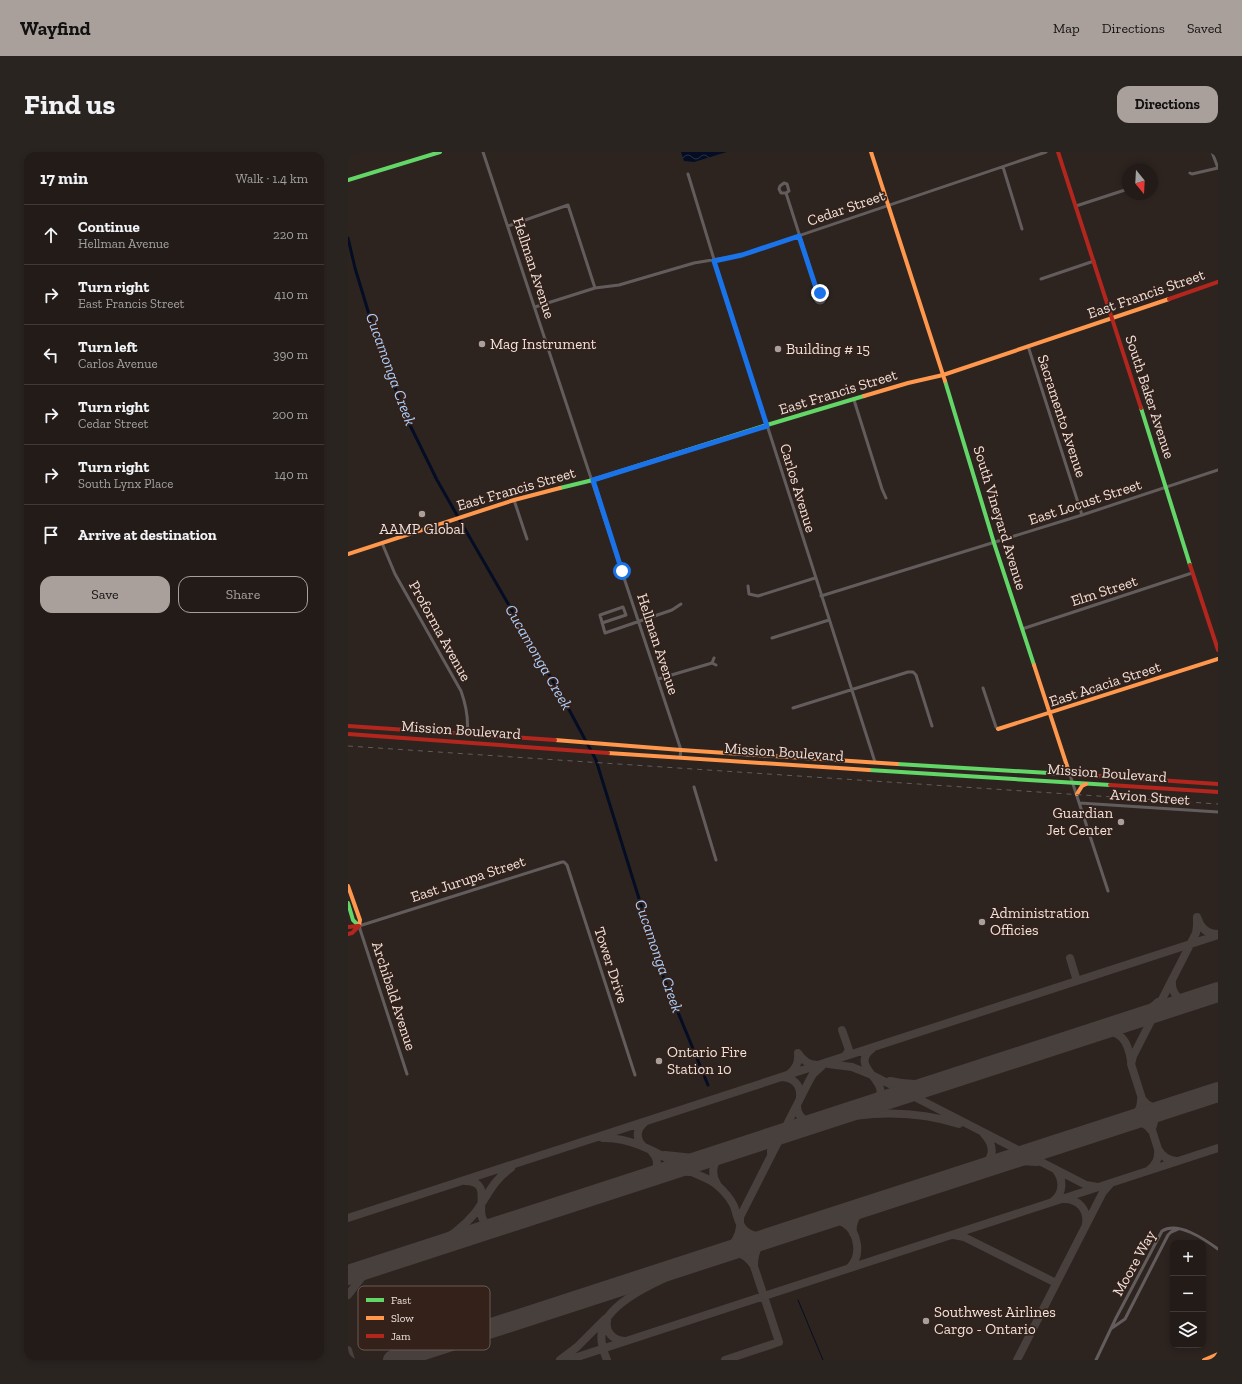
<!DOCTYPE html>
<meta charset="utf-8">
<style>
:root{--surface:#221b18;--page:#2a2421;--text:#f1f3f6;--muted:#a2a1a2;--line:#3f3937;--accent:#aaa09b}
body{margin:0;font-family:"Zilla Slab",serif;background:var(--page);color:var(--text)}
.controls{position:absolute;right:12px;bottom:12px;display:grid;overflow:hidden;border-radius:8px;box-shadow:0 2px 6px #0003}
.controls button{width:36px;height:36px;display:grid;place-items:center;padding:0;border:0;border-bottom:1px solid var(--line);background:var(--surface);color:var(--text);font:20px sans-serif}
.compass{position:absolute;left:774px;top:12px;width:36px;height:36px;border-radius:50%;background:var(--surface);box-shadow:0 2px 6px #0003;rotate:162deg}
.stop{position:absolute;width:12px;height:12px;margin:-9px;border:3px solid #1a73e8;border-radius:50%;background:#fff}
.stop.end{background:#1a73e8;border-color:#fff;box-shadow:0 1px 4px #0008}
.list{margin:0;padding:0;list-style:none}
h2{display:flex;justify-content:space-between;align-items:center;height:52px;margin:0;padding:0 16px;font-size:17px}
h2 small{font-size:13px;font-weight:400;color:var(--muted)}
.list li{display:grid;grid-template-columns:26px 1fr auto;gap:12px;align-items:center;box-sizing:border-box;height:60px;padding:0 16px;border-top:1px solid var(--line)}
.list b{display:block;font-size:15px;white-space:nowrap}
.list p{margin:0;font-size:13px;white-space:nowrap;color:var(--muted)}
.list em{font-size:13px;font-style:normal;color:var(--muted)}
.actions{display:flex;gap:8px;padding:12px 16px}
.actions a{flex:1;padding:9px 0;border:1px solid var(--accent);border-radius:12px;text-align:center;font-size:14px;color:var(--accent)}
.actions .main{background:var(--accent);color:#111}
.icon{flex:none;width:22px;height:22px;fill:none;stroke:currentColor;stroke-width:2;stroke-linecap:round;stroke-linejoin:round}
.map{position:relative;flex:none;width:870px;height:1208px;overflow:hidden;border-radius:12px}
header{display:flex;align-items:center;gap:24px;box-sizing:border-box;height:56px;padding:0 20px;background:var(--accent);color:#111}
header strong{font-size:19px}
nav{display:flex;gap:22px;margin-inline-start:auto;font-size:14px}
.intro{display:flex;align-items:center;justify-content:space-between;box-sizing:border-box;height:96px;padding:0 24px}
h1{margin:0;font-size:28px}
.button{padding:10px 18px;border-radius:12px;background:var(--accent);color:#111;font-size:14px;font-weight:700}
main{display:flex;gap:24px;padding:0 24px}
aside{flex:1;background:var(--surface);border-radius:12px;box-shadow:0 2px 6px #0003}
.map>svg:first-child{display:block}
.water{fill:url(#water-waves)}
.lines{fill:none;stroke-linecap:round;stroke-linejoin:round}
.stream{stroke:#040d24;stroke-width:1}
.canal{stroke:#040d24;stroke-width:3}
.taxiway{stroke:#47403c;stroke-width:8}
.runway{stroke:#47403c;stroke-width:20}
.street{stroke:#625d5c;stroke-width:3}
.fast{stroke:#63d668;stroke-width:4}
.slow{stroke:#ff974d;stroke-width:4}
.jam{stroke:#b3261e;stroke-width:4}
.rail{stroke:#615b59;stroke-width:1;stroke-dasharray:5 5;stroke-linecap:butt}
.route{stroke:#1a73e8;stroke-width:5}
.poi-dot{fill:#aaa09b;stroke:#33211a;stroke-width:1.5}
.labels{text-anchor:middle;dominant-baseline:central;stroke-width:3.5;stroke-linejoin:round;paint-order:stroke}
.street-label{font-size:15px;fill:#eee2dd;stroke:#33211a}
.poi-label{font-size:15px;fill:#eee2dd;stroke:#33211a;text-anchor:start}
.water-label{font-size:16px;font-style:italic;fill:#abd1ff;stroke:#33211a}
.key{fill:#33211a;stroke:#6b5b54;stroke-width:1}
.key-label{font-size:11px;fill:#eee2dd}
</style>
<header>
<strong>Wayfind</strong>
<nav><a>Map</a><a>Directions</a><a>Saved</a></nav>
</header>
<div class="intro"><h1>Find us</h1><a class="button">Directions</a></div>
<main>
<aside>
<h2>17 min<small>Walk · 1.4 km</small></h2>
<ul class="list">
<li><svg class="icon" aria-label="ahead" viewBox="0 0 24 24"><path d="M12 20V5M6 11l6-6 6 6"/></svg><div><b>Continue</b><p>Hellman Avenue</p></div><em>220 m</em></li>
<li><svg class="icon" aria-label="right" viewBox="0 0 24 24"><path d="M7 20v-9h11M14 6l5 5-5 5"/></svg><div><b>Turn right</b><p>East Francis Street</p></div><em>410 m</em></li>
<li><svg class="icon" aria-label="left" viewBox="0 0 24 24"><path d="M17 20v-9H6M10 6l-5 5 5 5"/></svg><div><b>Turn left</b><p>Carlos Avenue</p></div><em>390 m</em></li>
<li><svg class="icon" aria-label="right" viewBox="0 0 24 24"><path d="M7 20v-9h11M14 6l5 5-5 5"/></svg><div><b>Turn right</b><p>Cedar Street</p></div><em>200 m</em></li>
<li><svg class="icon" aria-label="right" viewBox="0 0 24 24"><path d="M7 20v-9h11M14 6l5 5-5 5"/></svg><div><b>Turn right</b><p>South Lynx Place</p></div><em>140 m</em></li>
<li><svg class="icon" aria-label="arrive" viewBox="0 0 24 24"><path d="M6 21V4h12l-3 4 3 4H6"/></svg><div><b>Arrive at destination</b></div></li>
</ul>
<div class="actions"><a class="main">Save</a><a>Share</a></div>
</aside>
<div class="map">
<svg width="870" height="1208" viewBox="0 0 870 1208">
<defs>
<pattern id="water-waves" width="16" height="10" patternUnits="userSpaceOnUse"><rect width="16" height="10" fill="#040d24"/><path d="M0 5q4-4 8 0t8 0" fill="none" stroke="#293043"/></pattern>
</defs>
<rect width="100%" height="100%" fill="#2d2420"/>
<path class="water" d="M333,0H379L346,10L336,9Z"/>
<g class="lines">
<path class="stream" d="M450,1148L475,1208"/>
<path class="canal" d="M0,86L7,116L27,182L58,265L89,328L114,372L217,550L248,608L315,824L360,933"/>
<path class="taxiway" d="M850,767C853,777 860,782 870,782
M722,806L729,829
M824,828C823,841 830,849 843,849
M783,868L796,862L810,850
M494,878L501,898L497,904
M750,879C773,877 780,889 783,909
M480,912L504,915L524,923L738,1033L750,1035
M441,922C448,917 451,910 450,901C455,909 461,913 470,913
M434,925C446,926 453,933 452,945
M542,929C562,934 580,932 600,928
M795,948C801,956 809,957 819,956
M449,953C449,965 457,971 469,970
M521,954C557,932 495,917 525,896
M779,969C789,968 797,970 803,978
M471,970C519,960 563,957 611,972
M778,970C787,964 793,959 793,948
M804,977L807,966L818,957
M255,986C287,985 315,1005 342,1019C351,1024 361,1026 369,1033C376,1039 382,1046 386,1054C388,1060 389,1066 392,1072C398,1084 412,1086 424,1085
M418,987L427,982L434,977
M406,991L418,990L423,996V1001
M296,995C287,987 288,977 297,970
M673,998H692
M317,1003L345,1006L373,1002
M829,1009C820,1009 814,1004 810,997L783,912L785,904L848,781L849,774V765
M642,1014L672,1009L689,1010
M629,1018C645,1009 649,996 636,982
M801,1018C808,1013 811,1006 810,997
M313,1021L328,1019L341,1020
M296,1027C308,1021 314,1011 304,1000
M117,1029C154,1029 112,1075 152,1074
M369,1032C362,1021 365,1008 376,1001
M716,1047C731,1047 740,1058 738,1072
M704,1050C716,1042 716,1027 707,1017
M0,1066L870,783
M474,1068C482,1067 489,1067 496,1071C511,1080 514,1105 501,1116
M505,1081C503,1068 511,1059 522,1053
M606,1083L616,1085L708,1131
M80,1097C98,1088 114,1077 127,1061C140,1044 144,1029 163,1016
M377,1101C390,1099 398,1102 406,1114C406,1099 410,1092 423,1085
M0,1122H3
M0,1143L14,1125L31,1113
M259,1169C257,1180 265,1188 276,1189
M0,1198L3,1208
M212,1208L229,1195L257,1167
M220,1208L870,996
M259,1208C255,1198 252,1189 254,1178C261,1140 350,1115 380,1097C387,1091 391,1084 392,1075
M377,1208L431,1190L392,1072V1065L461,929L465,922L474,914
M669,1208L755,1040L762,1032"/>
<path class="runway" d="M0,1123L870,840
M45,1208L870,940"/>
<path class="street" d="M135,0L333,598L332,605
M655,15L674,77
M842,21L844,22L870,16L864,0
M340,22L368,114L527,610
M438,41H433L431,37L432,34L436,31L439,32L441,39L438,41L470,141
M728,54L780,37
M160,74L220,53L247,136
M693,127L746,109
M467 146a5 5 0 1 1 10 0a5 5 0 1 1-10 0Z
M187,155L247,136L271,133L346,111L394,103L698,0
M680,194L734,363
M506,248L534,337L538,346
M166,348L179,387
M34,391L47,422L113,539C118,553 121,566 119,582
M400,434L401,442L410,444L467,426
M473,444L734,363L870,318
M254,471L278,463L275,455L252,463L257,481L324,458L333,452
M674,477L844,421
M424,486L481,468
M366,506L364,511L368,513
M310,527L364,511
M635,536L648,575L650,577
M445,556L560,520H565L568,523L584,574
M722,623L760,739
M346,635L368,708
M732,651L870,660
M59,922L11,774L214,710H216L219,713L287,923
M764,1176L777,1167L820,1083L823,1080L830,1077
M748,1208L768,1166L814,1079C830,1069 856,1087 870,1097"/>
<path class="fast" d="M0,28L92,0
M597,229L646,391L686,513
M793,256L842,413
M212,336L245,328L419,273L516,244
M549,612L734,623
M521,618L762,633
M0,751L5,768L11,774"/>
<path class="slow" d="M523,0L597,229
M516,244L560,231L595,223L821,147
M0,402L166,348L212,336
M686,513L722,623
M650,577L870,507
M207,588L333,598L549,612
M260,601L521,618
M729,642L734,634L738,632
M0,734L12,768L11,774
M856,1208L870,1202"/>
<path class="jam" d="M710,0L793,256
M821,147L870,130
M842,413L870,498
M0,574L207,588
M0,582L260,601
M734,623L870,632
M762,633L870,640
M0,775L10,774
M0,782L4,781L11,774"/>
<path class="rail" d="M0,594L870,652"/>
</g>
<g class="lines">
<path class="route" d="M274,419L245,328L419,274L366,109L394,103L451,84L470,142L472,141"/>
</g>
<g class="poi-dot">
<circle cx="134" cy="192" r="4"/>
<circle cx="430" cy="197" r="4"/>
<circle cx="74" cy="362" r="4"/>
<circle cx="773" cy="670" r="4"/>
<circle cx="634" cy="770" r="4"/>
<circle cx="311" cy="909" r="4"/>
<circle cx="578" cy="1169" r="4"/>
</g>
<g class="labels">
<g class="street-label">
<text transform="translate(498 56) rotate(-19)">Cedar Street</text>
<text transform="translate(186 116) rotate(72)">Hellman Avenue</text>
<text transform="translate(798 142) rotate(-19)">East Francis Street</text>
<text transform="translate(490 240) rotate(-17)">East Francis Street</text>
<text transform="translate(802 245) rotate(72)">South Baker Avenue</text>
<text transform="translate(714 264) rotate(72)">Sacramento Avenue</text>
<text transform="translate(450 336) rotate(73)">Carlos Avenue</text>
<text transform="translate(168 337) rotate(-16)">East Francis Street</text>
<text transform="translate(737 350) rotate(-18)">East Locust Street</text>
<text transform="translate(652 366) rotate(73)">South Vineyard Avenue</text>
<text transform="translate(756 439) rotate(-18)">Elm Street</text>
<text transform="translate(92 479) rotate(61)">Proforma Avenue</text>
<text transform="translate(310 492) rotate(72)">Hellman Avenue</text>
<text transform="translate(757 532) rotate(-18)">East Acacia Street</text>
<text transform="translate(113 578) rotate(4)">Mission Boulevard</text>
<text transform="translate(436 600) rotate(4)">Mission Boulevard</text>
<text transform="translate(759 621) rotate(4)">Mission Boulevard</text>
<text transform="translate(802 645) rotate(4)">Avion Street</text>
<text transform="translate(120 727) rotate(-18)">East Jurupa Street</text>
<text transform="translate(263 813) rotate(72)">Tower Drive</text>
<text transform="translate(46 844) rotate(72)">Archibald Avenue</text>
<text transform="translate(786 1111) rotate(-61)">Moore Way</text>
</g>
<g class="poi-label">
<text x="142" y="192">Mag Instrument</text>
<text x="438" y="197">Building # 15</text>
<text x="74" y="377" text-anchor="middle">AAMP Global</text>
<text x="765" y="661" text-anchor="end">Guardian<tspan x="765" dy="17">Jet Center</tspan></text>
<text x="642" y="761">Administration<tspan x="642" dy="17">Officies</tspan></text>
<text x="319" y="900">Ontario Fire<tspan x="319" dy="17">Station 10</tspan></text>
<text x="586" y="1160">Southwest Airlines<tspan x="586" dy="17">Cargo - Ontario</tspan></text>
</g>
<g class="water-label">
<text transform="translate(43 217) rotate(70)">Cucamonga Creek</text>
<text transform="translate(191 505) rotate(60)">Cucamonga Creek</text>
<text transform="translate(311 804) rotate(71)">Cucamonga Creek</text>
</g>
</g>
<rect x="10" y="1134" width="132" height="64" rx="6" class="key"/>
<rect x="18" y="1146" width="18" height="4" fill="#63d668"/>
<rect x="18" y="1164" width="18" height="4" fill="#ff974d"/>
<rect x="18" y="1182" width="18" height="4" fill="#b3261e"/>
<g class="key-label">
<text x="43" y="1152">Fast</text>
<text x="43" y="1170">Slow</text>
<text x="43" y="1188">Jam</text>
</g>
</svg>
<div class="controls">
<button>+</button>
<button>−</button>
<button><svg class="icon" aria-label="layers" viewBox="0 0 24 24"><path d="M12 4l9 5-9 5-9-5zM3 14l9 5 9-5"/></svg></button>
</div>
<svg class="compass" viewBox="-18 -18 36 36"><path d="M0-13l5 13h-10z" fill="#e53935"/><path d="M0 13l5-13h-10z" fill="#a2a1a2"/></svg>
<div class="stop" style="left:274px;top:419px"></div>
<div class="stop end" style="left:472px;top:141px"></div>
</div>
</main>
